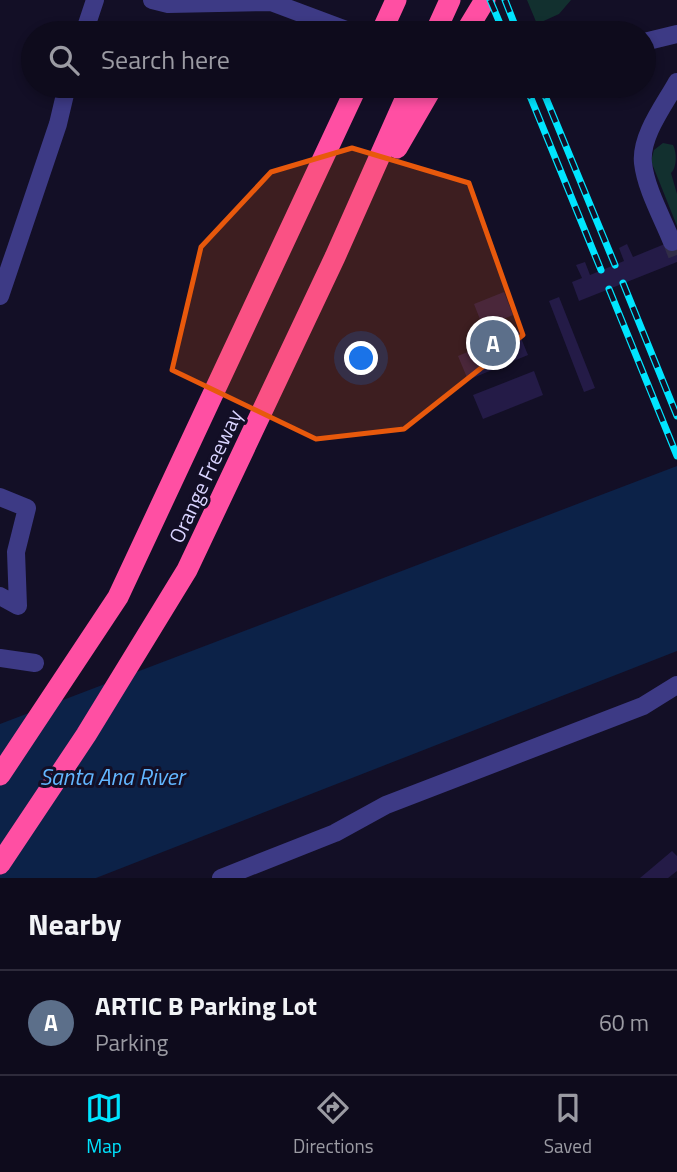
<!DOCTYPE html>
<style>
:root{--surface:#0e0b1c;--page:#171425;--text:#f1f3f6;--muted:#9b9ba3;--line:#2e2b3b;--accent:#00e5ff}
body{margin:0;font-family:"Titillium Web",sans-serif;background:var(--page);color:var(--text)}
.you{position:absolute;left:362px;top:359px;width:24px;height:24px;margin:-18px;border:5px solid #fff;border-radius:50%;background:#1a73e8;box-shadow:0 0 0 10px #1a73e833}
.badge{display:grid;place-items:center;width:46px;height:46px;border-radius:50%;background:var(--accent);color:#fff;font-size:23px;font-weight:700}
.pin{position:absolute;translate:-50% -50%;border:4px solid #fff;box-shadow:0 2px 7px #0006}
.list{margin:0;padding:0;list-style:none}
h2{display:flex;justify-content:space-between;align-items:center;height:91px;margin:0;padding:0 28px;font-size:30px}
h2 small{font-size:23px;font-weight:400;color:var(--muted)}
.list li{display:grid;grid-template-columns:46px 1fr auto;gap:21px;align-items:center;box-sizing:border-box;height:105px;padding:0 28px;border-top:2px solid var(--line)}
.list b{display:block;font-size:26px;white-space:nowrap}
.list p{margin:0;font-size:23px;white-space:nowrap;color:var(--muted)}
.list em{font-size:23px;font-style:normal;color:var(--muted)}
.icon{flex:none;width:38px;height:38px;fill:none;stroke:currentColor;stroke-width:2;stroke-linecap:round;stroke-linejoin:round}
.map{position:relative;flex:none;width:677px;height:878px;overflow:hidden}
.search{position:absolute;background:var(--surface);box-shadow:0 4px 10px #0003;left:21px;right:21px;top:21px;height:77px;display:flex;align-items:center;gap:18px;box-sizing:border-box;padding:0 24px;border-radius:38px;color:var(--muted);font-size:26px}
.sheet{height:196px;background:var(--surface)}
nav{display:flex;justify-content:space-around;align-items:center;box-sizing:border-box;height:98px;border-top:2px solid var(--line);background:var(--surface);font-size:19px;color:var(--muted)}
nav a{display:grid;justify-items:center;gap:4px}
nav .on{color:var(--accent)}
.map>svg:first-child{display:block}
.green{fill:#12302f}
.water{fill:#0c2248}
.building{fill:#241b47}
.lines{fill:none;stroke-linecap:round;stroke-linejoin:round}
.minor-tunnel{stroke:#312d47;stroke-width:18;stroke-dasharray:18 9;stroke-linecap:butt}
.minor{stroke:#3d3a85;stroke-width:18}
.highway{stroke:#ff4fa3;stroke-width:21}
.rail-casing{stroke:#00e5ff;stroke-width:7}
.rail{stroke:#130f26;stroke-width:4.5;stroke-dasharray:13;stroke-linecap:butt}
.marked{fill:#e8590c;fill-opacity:0.2;stroke:#e8590c;stroke-width:5;stroke-linejoin:round}
.labels{text-anchor:middle;dominant-baseline:central;stroke-width:6;stroke-linejoin:round;paint-order:stroke}
.street-label{font-size:21px;fill:#d9d4ff;stroke:#130f26}
.water-label{font-size:23px;font-style:italic;fill:#62b6ff;stroke:#130f26}
</style>
<div class="map">
<svg width="677" height="878" viewBox="0 0 677 878">
<rect width="100%" height="100%" fill="#130f26"/>
<path class="green" d="M527,0H571L559,14L537,24Z
M663,143L673,145C677,152 677,168 671,173L677,194V226L651,161L654,150Z"/>
<path class="water" d="M677,466V651L96,878H0V724Z"/>
<path class="building" d="M677,239V262L579,301L572,282L582,278L576,265L585,262L590,275L624,261L619,248L627,244L633,257Z
M504,292L513,315L483,327L474,304Z
M559,297L595,388L584,392L549,301Z
M518,331L528,355L468,380L458,356Z
M534,371L543,395L483,419L473,395Z
M672,851L677,856V871L668,878H640Z"/>
<g class="lines">
<path class="minor-tunnel" d="M672,242L677,255"/>
<path class="minor" d="M152,0L168,4L270,2
M266,0L354,33
M84,33L95,0
M644,42L677,34
M672,242C662,217 646,189 643,163C640,136 665,104 677,82
M0,296L58,124L67,86
M0,497L27,508L16,552L18,606L0,596
M0,658L35,663
M221,878L335,833L386,805L643,706L677,685"/>
<path class="highway" d="M381,33L396,0
M435,33L450,0
M465,33L485,0
M397,148L433,86
M0,775L118,597L357,86
M0,864L86,735L187,570L335,257L411,86"/>
<g class="rail-casing">
<path id="rail" d="M490,0L504,33
M505,0L518,33
M526,86L601,270
M541,86L615,265
M623,283L677,416
M609,289L677,456"/>
</g>
<use href="#rail" class="rail"/>
</g>
<path class="marked" d="M352,148L469,183L523,335L404,429L316,439L172,370L201,247L271,172Z"/>
<g class="labels">
<g class="street-label">
<text transform="translate(205 476) rotate(-65)">Orange Freeway</text>
</g>
<g class="water-label">
<text x="112" y="776">Santa Ana River</text>
</g>
</g>
</svg>
<div class="you"></div>
<div class="pin badge" style="left:493px;top:343px;background:#5c6f8a">A</div>
<div class="search"><svg class="icon" aria-label="search" viewBox="0 0 24 24"><circle cx="10" cy="10" r="6"/><path d="M15 15l6 6"/></svg>Search here</div>
</div>
<section class="sheet">
<h2>Nearby<small></small></h2>
<ul class="list">
<li><span class="badge" style="background:#5c6f8a">A</span><div><b>ARTIC B Parking Lot</b><p>Parking</p></div><em>60 m</em></li>
</ul>
</section>
<nav>
<a class="on"><svg class="icon" aria-label="map" viewBox="0 0 24 24"><path d="M3 6l6-2 6 2 6-2v14l-6 2-6-2-6 2zM9 4v14M15 6v14"/></svg>Map</a>
<a><svg class="icon" aria-label="directions" viewBox="0 0 24 24"><path d="M12 3l9 9-9 9-9-9zM9 14v-3h6M13 9l2 2-2 2"/></svg>Directions</a>
<a><svg class="icon" aria-label="saved" viewBox="0 0 24 24"><path d="M7 4h10v16l-5-4-5 4z"/></svg>Saved</a>
</nav>
